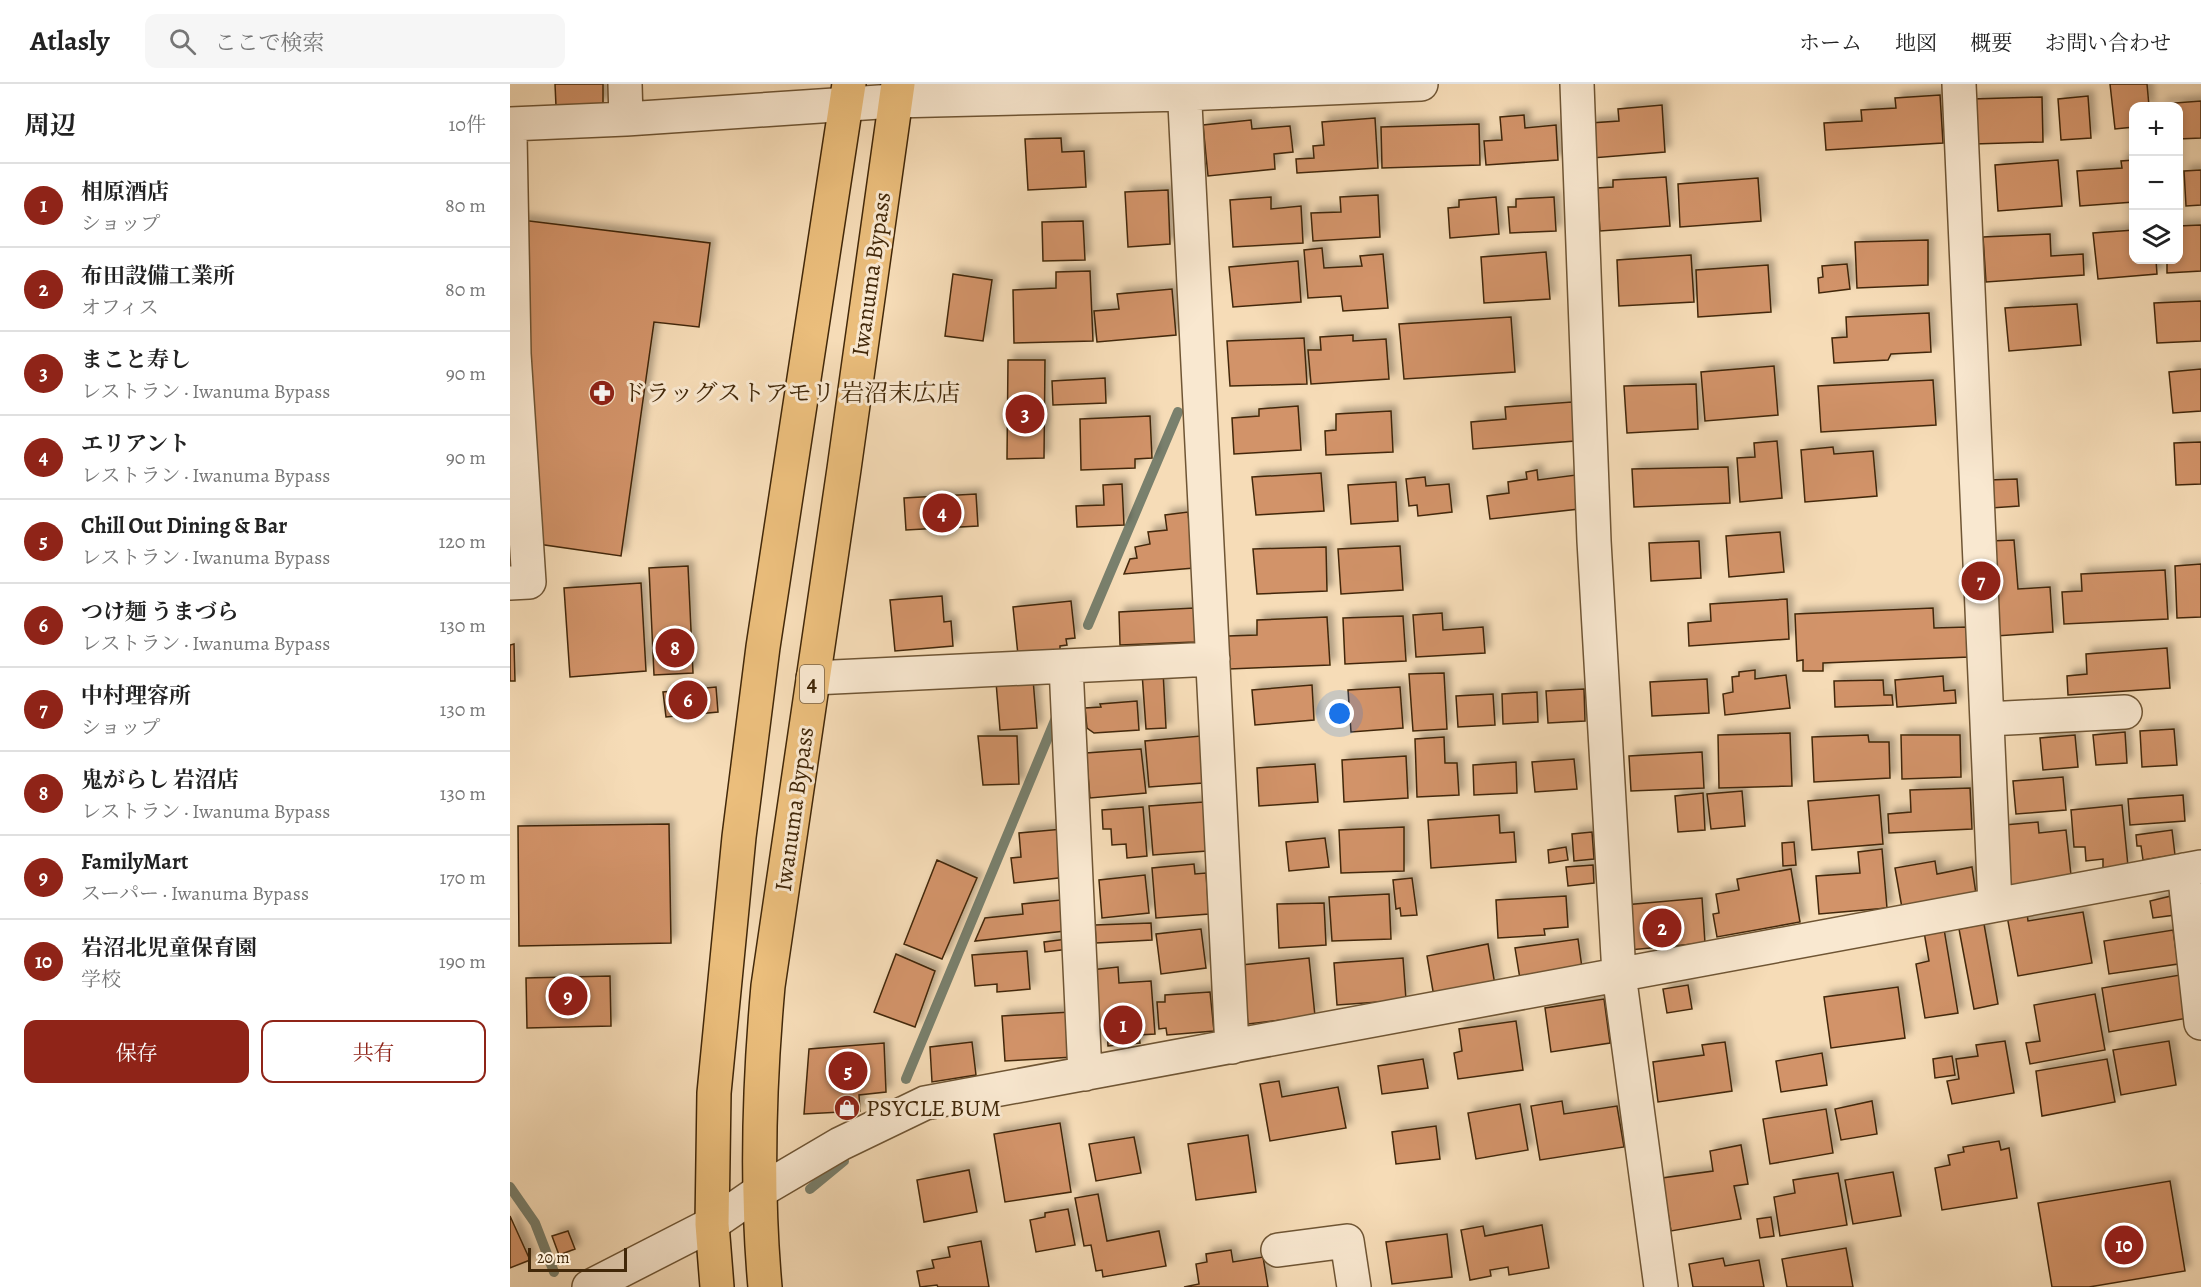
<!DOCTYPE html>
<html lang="ja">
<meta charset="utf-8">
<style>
:root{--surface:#fff;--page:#f6f6f6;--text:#222;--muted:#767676;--line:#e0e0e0;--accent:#8f2418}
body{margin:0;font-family:Alegreya,"Noto Serif JP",serif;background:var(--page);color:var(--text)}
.controls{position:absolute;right:18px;top:18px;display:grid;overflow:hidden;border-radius:12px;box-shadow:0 3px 9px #0003}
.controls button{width:54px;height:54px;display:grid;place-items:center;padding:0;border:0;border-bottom:2px solid var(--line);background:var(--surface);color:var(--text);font:30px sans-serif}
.scale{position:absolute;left:18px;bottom:15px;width:99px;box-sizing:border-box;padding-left:6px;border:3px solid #422809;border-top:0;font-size:16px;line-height:21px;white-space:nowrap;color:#422809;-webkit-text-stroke:4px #f9e8d0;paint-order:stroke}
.you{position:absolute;left:830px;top:630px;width:21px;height:21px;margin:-15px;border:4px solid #fff;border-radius:50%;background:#1a73e8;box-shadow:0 0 0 9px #1a73e833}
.badge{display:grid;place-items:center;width:39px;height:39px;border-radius:50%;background:var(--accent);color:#fff;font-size:20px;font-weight:700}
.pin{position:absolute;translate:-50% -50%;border:3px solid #fff;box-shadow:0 2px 6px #0006}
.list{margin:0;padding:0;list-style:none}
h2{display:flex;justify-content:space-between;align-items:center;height:78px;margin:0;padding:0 24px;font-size:26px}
h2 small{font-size:20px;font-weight:400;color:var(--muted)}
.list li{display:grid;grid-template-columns:39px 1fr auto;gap:18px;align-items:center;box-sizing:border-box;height:84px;padding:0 24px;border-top:2px solid var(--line)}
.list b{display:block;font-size:22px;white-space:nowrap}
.list p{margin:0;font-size:20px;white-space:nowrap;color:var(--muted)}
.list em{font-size:20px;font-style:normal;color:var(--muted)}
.actions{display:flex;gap:12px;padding:18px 24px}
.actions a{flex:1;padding:14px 0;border:2px solid var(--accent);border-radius:12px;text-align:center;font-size:21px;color:var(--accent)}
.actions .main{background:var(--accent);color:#fff}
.icon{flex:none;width:33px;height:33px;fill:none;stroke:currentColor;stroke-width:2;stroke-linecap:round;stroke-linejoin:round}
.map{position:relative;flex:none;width:1691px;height:1203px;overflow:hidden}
header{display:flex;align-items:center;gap:36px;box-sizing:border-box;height:84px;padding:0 30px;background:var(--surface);border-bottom:2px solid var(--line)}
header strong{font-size:28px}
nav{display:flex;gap:33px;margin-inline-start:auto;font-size:21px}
.search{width:420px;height:54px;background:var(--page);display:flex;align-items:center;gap:15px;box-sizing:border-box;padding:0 21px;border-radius:12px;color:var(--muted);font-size:22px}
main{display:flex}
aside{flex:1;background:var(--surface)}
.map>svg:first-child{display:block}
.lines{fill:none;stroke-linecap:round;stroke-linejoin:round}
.stream{stroke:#79806d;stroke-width:10}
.building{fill:#d29369;stroke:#422809;stroke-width:1.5;filter:url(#shadow)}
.minor-casing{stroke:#6f5534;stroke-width:36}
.highway-casing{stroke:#422809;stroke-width:36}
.minor{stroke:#f9e8d0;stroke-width:33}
.highway{stroke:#ebbe7c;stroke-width:33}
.labels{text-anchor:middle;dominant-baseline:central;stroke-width:6;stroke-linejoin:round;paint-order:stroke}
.shield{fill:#f9e8d0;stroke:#796245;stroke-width:1.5}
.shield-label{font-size:22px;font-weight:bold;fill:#422809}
.street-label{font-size:24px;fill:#422809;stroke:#f9e8d0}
.poi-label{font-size:24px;fill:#422809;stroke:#f9e8d0;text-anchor:start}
</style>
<header>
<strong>Atlasly</strong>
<div class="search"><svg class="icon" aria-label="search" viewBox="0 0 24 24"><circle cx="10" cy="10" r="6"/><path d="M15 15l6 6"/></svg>ここで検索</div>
<nav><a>ホーム</a><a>地図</a><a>概要</a><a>お問い合わせ</a></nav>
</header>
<main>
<aside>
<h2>周辺<small>10件</small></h2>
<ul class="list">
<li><span class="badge">1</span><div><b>相原酒店</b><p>ショップ</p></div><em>80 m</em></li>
<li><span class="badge">2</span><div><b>布田設備工業所</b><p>オフィス</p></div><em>80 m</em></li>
<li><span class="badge">3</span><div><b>まこと寿し</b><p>レストラン · Iwanuma Bypass</p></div><em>90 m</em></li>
<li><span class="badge">4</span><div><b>エリアント</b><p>レストラン · Iwanuma Bypass</p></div><em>90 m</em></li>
<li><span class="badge">5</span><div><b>Chill Out Dining &amp; Bar</b><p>レストラン · Iwanuma Bypass</p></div><em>120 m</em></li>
<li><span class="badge">6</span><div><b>つけ麺 うまづら</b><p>レストラン · Iwanuma Bypass</p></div><em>130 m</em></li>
<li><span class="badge">7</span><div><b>中村理容所</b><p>ショップ</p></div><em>130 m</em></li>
<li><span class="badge">8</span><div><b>鬼がらし 岩沼店</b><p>レストラン · Iwanuma Bypass</p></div><em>130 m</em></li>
<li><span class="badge">9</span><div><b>FamilyMart</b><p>スーパー · Iwanuma Bypass</p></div><em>170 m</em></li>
<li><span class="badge">10</span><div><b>岩沼北児童保育園</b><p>学校</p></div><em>190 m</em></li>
</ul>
<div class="actions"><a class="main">保存</a><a>共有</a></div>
</aside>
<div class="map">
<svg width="1691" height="1203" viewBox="0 0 1691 1203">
<defs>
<filter id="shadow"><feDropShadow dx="5.5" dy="-5.5" stdDeviation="3" flood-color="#0004"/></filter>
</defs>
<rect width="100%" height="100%" fill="#f6dcb7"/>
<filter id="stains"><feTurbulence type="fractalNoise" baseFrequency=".00333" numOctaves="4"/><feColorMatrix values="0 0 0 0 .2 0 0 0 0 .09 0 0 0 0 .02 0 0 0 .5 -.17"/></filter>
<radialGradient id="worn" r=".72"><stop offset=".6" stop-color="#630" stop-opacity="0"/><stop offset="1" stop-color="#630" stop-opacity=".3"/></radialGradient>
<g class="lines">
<path class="stream" d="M578,541L668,328
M396,995L546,634
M0,1103L25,1139L44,1188
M300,1105L334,1077"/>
</g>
<path class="building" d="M45,0H93V20L46,22Z
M1600,0H1637L1639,22H1624V43L1605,45Z
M1430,11L1433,59L1316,66L1314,39L1352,37L1351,26L1386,24L1385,14Z
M1578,12L1581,54L1551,56L1548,15Z
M1532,13L1533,58L1464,60L1462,15Z
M1691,17V54L1668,55V22H1652V20Z
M1152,21L1155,68L1082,74L1080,39L1109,37L1108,25Z
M1014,31L1015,44L1046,41L1048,76L976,81L974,57L992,56L990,33Z
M865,34L868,84L787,89L786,75L804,74L803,62L814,61L812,38Z
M741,36L742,45L780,42L783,68L764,70L765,85L698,92L693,41Z
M969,40L970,81L872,84L871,43Z
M551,54L552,68L574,67L576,103L518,106L515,55Z
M1548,76L1552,122L1488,127L1485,81Z
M1624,76V118L1570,122L1567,87L1612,84L1611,77Z
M1691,86V121L1676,122L1674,87Z
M1156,93L1160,142L1090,147L1087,104L1103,103V96Z
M1248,94L1251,137L1170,143L1168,100Z
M658,106L660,160L618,163L615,108Z
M868,111L870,153L803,157L801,129L831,128L830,113Z
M761,113V125L791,122L793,159L723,163L720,116Z
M986,113L989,150L940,154L938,124L949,123V116Z
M1044,113L1046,147L1000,149L998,123H1006V115Z
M11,136L200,159L189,243L144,238L111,472L28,460Z
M573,137L575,176L533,177L532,138Z
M1691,141V187L1657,189V176H1668V142Z
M1624,146V176H1646L1647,190L1588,195L1583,149Z
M1540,150L1541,172L1573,170L1574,191L1476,198L1473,153Z
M1418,156V201L1347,204L1345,158Z
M812,164L814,184L852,182L850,172L873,170L878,224L833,227L831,212L798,214L794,166Z
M1036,168L1040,215L974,219L971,173Z
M1181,171L1184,218L1109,222L1107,176Z
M788,177L791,218L723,223L719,183Z
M1337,180L1340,205L1309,209L1308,194L1313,193L1312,182Z
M1258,181L1261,228L1188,233L1186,186Z
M580,187L583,257L504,259L503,206L546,204V188Z
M443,190L482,196L473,257L435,252Z
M662,205L666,251L587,258L584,227L609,225L607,210Z
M1691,217V257L1647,259L1644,219Z
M1567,220L1571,261L1499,267L1495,224Z
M1419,229L1421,268L1381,270L1378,276L1324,279L1322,254L1337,253L1336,233Z
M1001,233L1005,288L894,295L889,240Z
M843,251V257L876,255L879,295L801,300L798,266H811L810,253Z
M794,254L797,300L720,302L717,257Z
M498,276H535L534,374L497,375Z
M1264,282L1268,331L1195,337L1191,288Z
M1691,285V327L1663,329L1659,288Z
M595,294L596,319L543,321L542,297Z
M1423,296L1426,341L1311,348L1308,302Z
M1186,300L1188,345L1117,349L1114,302Z
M1062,318L1065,357L963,365L961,338L996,335L995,323Z
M788,322L791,366L724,370L722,334L749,332V325Z
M881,327L883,368L816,371L815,347L826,346V330Z
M640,332L642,374L625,375V384L571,386L570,335Z
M1267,357L1272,414L1230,418L1227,374L1245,373L1244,359Z
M1691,358V400L1666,401L1664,359Z
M1323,363L1324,370L1363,367L1367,412L1295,418L1291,366Z
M1218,383L1220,419L1124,423L1122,385Z
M1027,386L1028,396L1066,391L1069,425L980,435L977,412L999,409L998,398L1017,395L1016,388Z
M811,389L814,427L746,431L742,393Z
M915,393L916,402L939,400L942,428L908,432L907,421L899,422L896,395Z
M1507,395L1509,422L1481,424L1479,396Z
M886,398L888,437L841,440L838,401Z
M612,400L614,441L567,443L566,422L594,421L593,401Z
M466,410L468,442L396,446L394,414Z
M678,428L684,484L614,490L620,475L627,474L625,463L640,460L638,448L657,446L655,431Z
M1270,448L1274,488L1219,493L1216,452Z
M1504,456L1508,505L1540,503L1543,548L1486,552L1480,457Z
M1189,457L1191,494L1141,497L1139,459Z
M890,462L893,506L831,510L828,465Z
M816,463L817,507L747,510L743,465Z
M1691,480V533L1667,534L1665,482Z
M178,482L183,589L144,591L139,484Z
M1655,486L1658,535L1554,540L1552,508L1572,507L1571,490Z
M131,499L136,587L60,593L54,504Z
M432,512L434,538L441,537L443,562L385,567L380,516Z
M1277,515L1279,555L1179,562L1178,539L1201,537L1200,520Z
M561,517L565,554L556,555L557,561L550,562V567L508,571L503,523Z
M684,524L685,558L610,561L609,528Z
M1423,524L1424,544L1458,543L1459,573L1313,579V587H1293V576L1287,577L1285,530Z
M932,529L933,546L973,543L975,569L906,573L903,531Z
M893,532L896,577L835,580L833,534Z
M817,533L820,581L719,585L718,552L747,551V536Z
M4,560L5,597H0V561Z
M1657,564L1660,604L1558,611L1557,592L1577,590L1576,570Z
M1245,586V595L1276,591L1280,624L1215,631L1213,610L1223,608L1222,593L1229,592V588Z
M653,587L656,644L636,645L632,589Z
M934,589L937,645L903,647L899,590Z
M1433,592L1434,607L1445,606L1446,619L1387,623L1385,596Z
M523,595L527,644L490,646L486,598Z
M1197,595L1199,629L1142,632L1140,598Z
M1373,596L1374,611H1382L1383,621L1325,623L1324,597Z
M802,601L804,636L745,641L742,606Z
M206,603L208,628L156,633L153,608Z
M890,603L893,644L841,648L838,606Z
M1074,605L1075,637L1038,639L1036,607Z
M1027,608L1028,638L993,640L992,610Z
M983,610L985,641L948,643L946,612Z
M627,617L629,646L584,649L577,644L575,624L591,623L590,620Z
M1664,645L1667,681L1632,683L1630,647Z
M1615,648L1617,679L1586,681L1583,651Z
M1280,649L1282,702L1209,704L1208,651Z
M1358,651L1359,658H1379L1380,694L1304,698L1302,653Z
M1391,651H1450L1451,693L1392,695Z
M1565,651L1568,683L1533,686L1530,654Z
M468,652H507L509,700L473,701Z
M691,652L693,699L639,703L635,657Z
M934,653L935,679H947L949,711L907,713L905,655Z
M631,665L636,709L580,714L576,669Z
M1192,668L1194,704L1121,707L1119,672Z
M896,672L898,714L834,718L832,676Z
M1064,675L1067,705L1025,708L1022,678Z
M1006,678L1007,709L964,711L963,681Z
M805,680L808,718L749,722L747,684Z
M1553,693L1556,726L1506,730L1503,697Z
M1460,704L1462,745L1379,749L1378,730L1401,728L1400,706Z
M1232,707L1235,742L1201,745L1197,710Z
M1193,709L1195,746L1168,748L1165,712Z
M1369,711L1373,760L1302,766L1298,717Z
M1673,711L1675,737L1620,741L1618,715Z
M694,718L697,767L643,771L639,722Z
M1612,721L1618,782L1593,785V775L1576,777L1575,763H1564L1561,726Z
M633,723L637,772L617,774L616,760L602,761L601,745H593L592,726Z
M989,731L990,749L1004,748L1006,778L921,784L918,736Z
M1528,738L1529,749L1556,746L1561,791L1499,802L1494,741Z
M159,740L161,859L9,862L8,742Z
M894,743V787L831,789L829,746Z
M553,745L557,793L504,799L501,774L511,773L509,749Z
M1662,746L1665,771L1633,776L1631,762H1627L1626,751Z
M1082,748L1084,775L1064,777L1062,750Z
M815,754L819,783L779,787L776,758Z
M1284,758L1286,781L1273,782L1272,759Z
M1056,763L1058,776L1039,779L1038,766Z
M1372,765L1377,824L1309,830L1306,792L1350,789L1348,768Z
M427,776L467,794L432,875L394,860Z
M1425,777L1427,790L1462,783L1466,810L1392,824L1385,784Z
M684,780L685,790L696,789L699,830L646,834L642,784Z
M1083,781L1084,799L1058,802L1056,783Z
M1281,785L1290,838L1207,853L1203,830L1209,829L1206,810L1229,806L1227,795Z
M635,791L639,829L592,834L589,796Z
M902,794L907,831L891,832L890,824L886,825L883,796Z
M879,810L881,855L822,857L819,813Z
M1056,812L1058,843L1034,845L1035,851L988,854L986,816Z
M1661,812L1665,831L1643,834L1640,817Z
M1192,814L1195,859L1119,866L1114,821Z
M551,816L555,847L465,857L475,834L513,830L512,820Z
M814,819L816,861L769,864L767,820Z
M1573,828L1582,879L1508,892L1497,832L1517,829L1518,837Z
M641,839L642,856L586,859L585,841Z
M1474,840L1488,920L1464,925L1449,845Z
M691,845L696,884L651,890L646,850Z
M1434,845L1448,929L1415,934L1406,880L1419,877L1414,848Z
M1663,846L1668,880L1599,890L1594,857Z
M557,855L559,865L535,868L534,858Z
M1068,855L1072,884L1010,895L1005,864Z
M978,860L985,901L924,913L917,872Z
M517,867L520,905L487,908V900L465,902L462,871Z
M386,870L425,887L405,943L364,928Z
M799,874L805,932L738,940L731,881Z
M893,874L896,916L827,921L824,879Z
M608,883L609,899L641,897L645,950L629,951L630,959L598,962L597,945L585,946L580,886Z
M1670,891L1678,934L1599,948L1592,904Z
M100,892L101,942L17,944L16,894Z
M1178,901L1182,925L1157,929L1153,905Z
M1388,903L1395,954L1321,964L1314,913Z
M700,908L704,947L657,951L656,944L649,945L647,918H655V911Z
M1585,910L1595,966L1520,980L1516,959L1530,957L1524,921Z
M1094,915L1100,959L1041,968L1035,924Z
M561,928L564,973L495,977L492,932Z
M1006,937L1013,986L948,995L944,969L952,967L949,945Z
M1495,957L1504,1009L1442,1020L1437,997L1449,995L1446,975L1468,972L1466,961Z
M1659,957L1666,1001L1611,1011L1603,966Z
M462,958L466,991L422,998L420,963Z
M1215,958L1222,1007L1148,1018L1143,978L1194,971L1192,961Z
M374,959L376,1008L349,1011L350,1027L294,1030L299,965Z
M1312,969L1317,1001L1271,1008L1266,977Z
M1442,972L1445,991L1425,994L1423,975Z
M913,975L918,1004L872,1010L868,982Z
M1597,975L1605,1018L1532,1032L1526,987Z
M769,997L772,1013L828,1003L836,1044L760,1057L750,1000Z
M1052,1017L1054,1030L1107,1022L1114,1063L1030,1076L1021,1022Z
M1362,1017L1367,1050L1331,1056L1325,1025Z
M1010,1020L1018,1066L966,1075L958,1029Z
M1316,1025L1323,1069L1260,1080L1253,1035Z
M550,1039L561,1108L495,1118L484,1050Z
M926,1042L930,1075L886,1080L882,1048Z
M738,1051L746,1108L686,1116L678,1060Z
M624,1053L631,1089L586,1097L579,1060Z
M1489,1057L1491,1066L1499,1064L1507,1114L1432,1126L1425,1084L1440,1081L1438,1071L1454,1068L1453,1063Z
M1231,1061L1238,1100L1224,1102L1231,1135L1161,1147L1152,1094L1203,1087L1200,1067Z
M459,1086L467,1128L414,1138L407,1096Z
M1383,1088L1391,1132L1343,1140L1335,1096Z
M1328,1089L1337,1141L1270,1152L1264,1113L1285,1109L1283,1096Z
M1660,1097L1675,1187L1579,1203H1542L1528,1119Z
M588,1110L597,1157L649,1147L656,1182L593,1193L592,1186L586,1187L581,1161L574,1162L565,1114Z
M558,1125L565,1161L526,1168L520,1136L535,1133V1129Z
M0,1132L20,1176L0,1184Z
M1261,1133L1264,1152L1250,1154L1247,1135Z
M1032,1141L1039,1184L999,1191L998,1183L980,1186L981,1192L960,1196L951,1146L973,1142L975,1152Z
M58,1147L65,1165L49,1171L42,1152Z
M937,1150L942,1193L882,1200L876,1158Z
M471,1157L479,1203H428L427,1201L410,1203L407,1187L424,1184L422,1176L440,1173L438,1163Z
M1336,1164L1343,1203H1277L1272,1175Z
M721,1166L723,1178L753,1173L758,1203H674L689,1200L686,1180L697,1178L696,1170Z
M1213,1174L1215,1182L1249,1176L1254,1203H1183L1179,1180Z"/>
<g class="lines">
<g class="minor-casing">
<path id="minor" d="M115,0L116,35
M674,0L722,963
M1067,0L1084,457L1109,890L1151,1203
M1449,0L1485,821
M0,40L116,35L384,17L674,10L911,0
M0,51L4,270L19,498L0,499
M556,582L575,990
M303,594L703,575
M1477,635L1615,628
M1674,786L1691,939
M768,1166L837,1157L844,1203
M79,1203L202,1140L250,1107L330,1060L415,1019L1691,783"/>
</g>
<g class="highway-casing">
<path id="highway" d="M207,1203L202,1140L204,1009L229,753L253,563L339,0
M255,1203C246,1103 249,1002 258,902L334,385L388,0"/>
</g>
<use href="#minor" class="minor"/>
<use href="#highway" class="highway"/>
</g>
<defs>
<g id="pharmacy-disc" transform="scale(1.35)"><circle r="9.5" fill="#8f2418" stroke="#f9e8d0"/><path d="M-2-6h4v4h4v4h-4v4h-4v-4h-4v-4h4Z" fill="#fff"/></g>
<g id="shop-disc" transform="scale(1.35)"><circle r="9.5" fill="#8f2418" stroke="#f9e8d0"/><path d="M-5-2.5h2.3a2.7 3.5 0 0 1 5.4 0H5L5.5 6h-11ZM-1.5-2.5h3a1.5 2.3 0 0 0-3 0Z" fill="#fff"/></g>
</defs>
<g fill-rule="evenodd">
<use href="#pharmacy-disc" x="92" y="309"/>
<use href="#shop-disc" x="337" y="1024"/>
</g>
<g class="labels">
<rect class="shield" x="290" y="581" width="24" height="38" rx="4.5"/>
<g class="shield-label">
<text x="302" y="600">4</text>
</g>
<g class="street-label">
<text transform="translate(361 190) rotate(-82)">Iwanuma Bypass</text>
<text transform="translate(284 725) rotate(-82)">Iwanuma Bypass</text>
</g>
<g class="poi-label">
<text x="112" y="309">ドラッグストアモリ 岩沼末広店</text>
<text x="356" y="1024">PSYCLE BUM</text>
</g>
</g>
<rect width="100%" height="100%" filter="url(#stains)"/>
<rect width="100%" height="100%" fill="url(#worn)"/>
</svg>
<div class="controls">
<button>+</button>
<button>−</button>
<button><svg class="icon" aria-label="layers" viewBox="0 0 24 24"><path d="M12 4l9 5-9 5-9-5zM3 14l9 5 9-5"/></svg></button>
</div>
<div class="scale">20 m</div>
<div class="you"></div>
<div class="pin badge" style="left:613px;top:941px">1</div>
<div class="pin badge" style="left:1152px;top:844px">2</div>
<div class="pin badge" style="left:515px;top:330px">3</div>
<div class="pin badge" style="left:432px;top:429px">4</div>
<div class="pin badge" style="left:338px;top:987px">5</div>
<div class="pin badge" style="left:178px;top:616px">6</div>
<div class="pin badge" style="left:1471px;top:497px">7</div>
<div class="pin badge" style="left:165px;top:564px">8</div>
<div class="pin badge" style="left:58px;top:912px">9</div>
<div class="pin badge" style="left:1614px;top:1161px">10</div>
</div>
</main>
